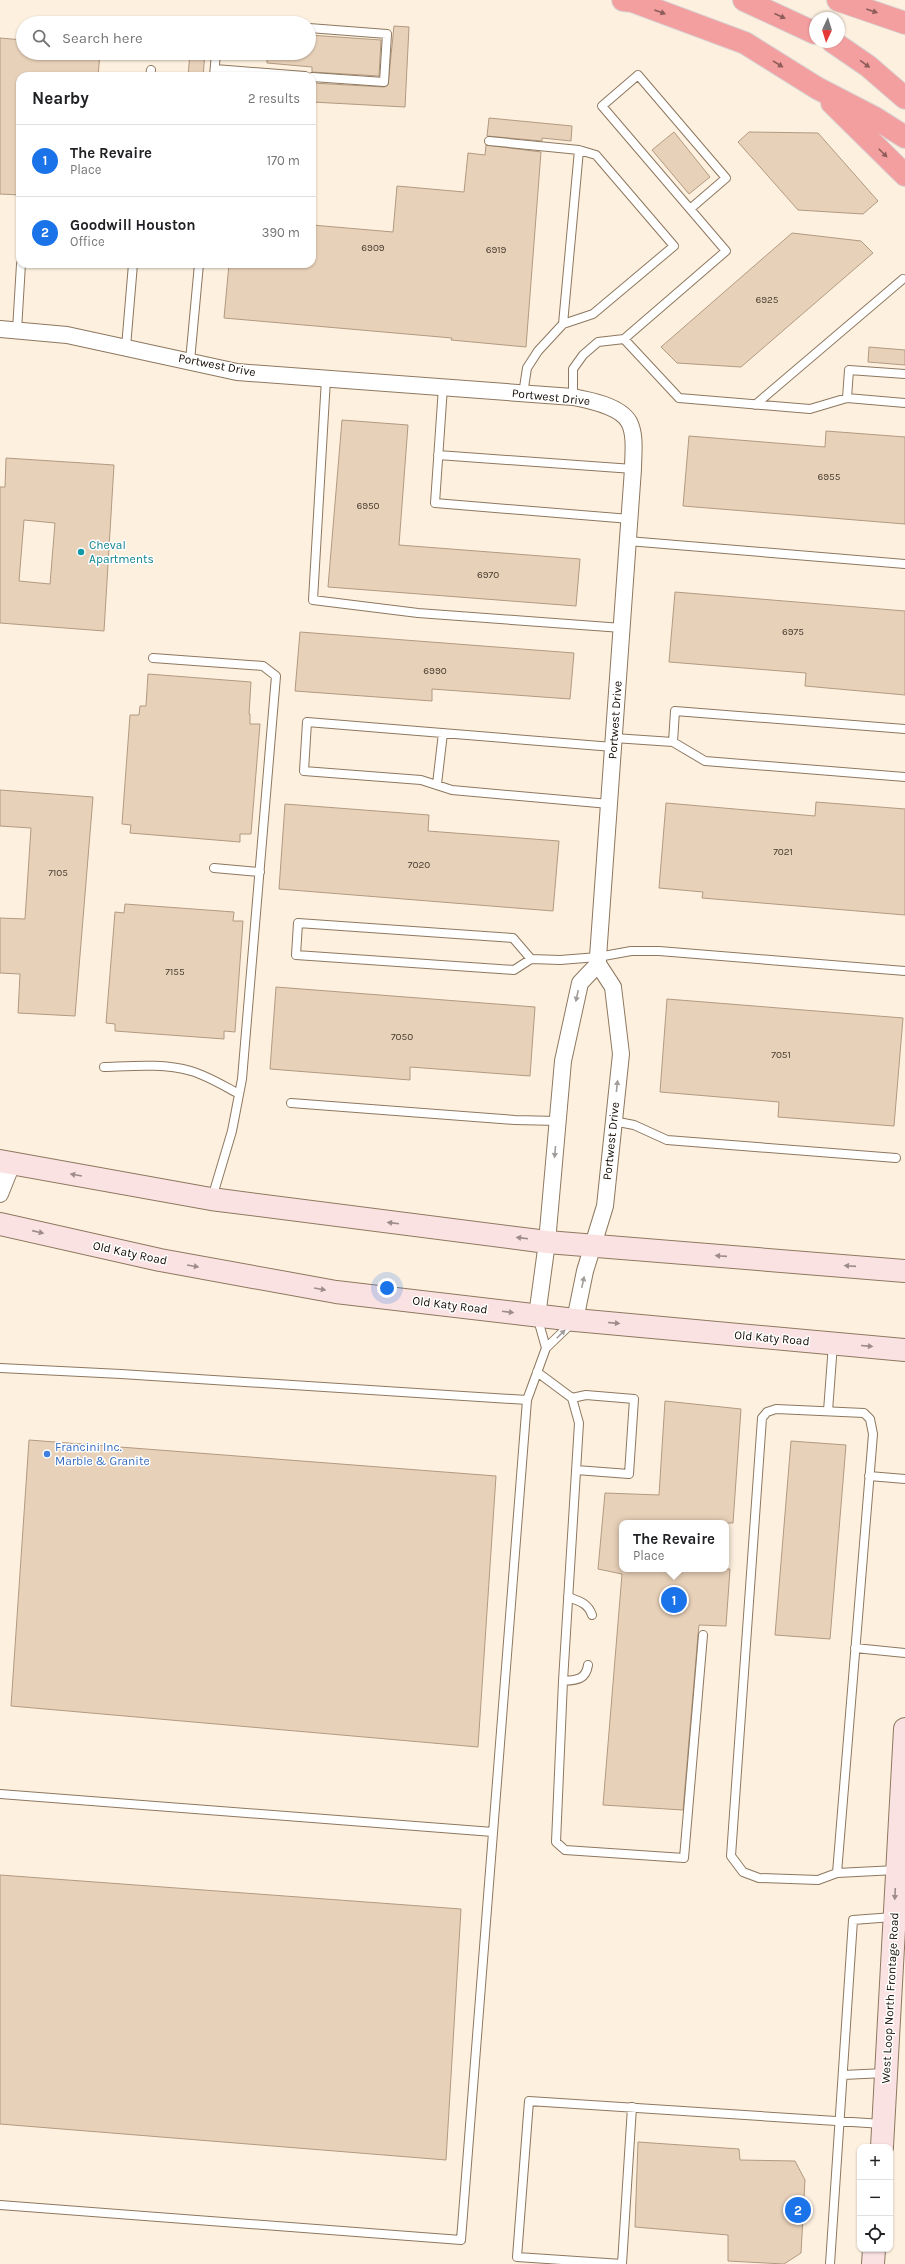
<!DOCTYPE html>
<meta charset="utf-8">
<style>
:root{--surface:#fff;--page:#f6f6f6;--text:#202124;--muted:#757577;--line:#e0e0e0;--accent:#1a73e8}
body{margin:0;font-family:Karla,sans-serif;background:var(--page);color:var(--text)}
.controls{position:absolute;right:12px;bottom:12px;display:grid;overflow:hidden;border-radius:8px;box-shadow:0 1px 3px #0004}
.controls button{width:36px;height:36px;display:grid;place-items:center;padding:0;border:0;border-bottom:1px solid var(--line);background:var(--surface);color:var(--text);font:20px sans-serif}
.compass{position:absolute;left:809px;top:12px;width:36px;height:36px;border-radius:50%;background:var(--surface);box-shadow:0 1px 3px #0004;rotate:184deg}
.you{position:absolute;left:387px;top:1288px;width:14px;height:14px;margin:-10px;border:3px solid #fff;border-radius:50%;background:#1a73e8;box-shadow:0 0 0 6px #1a73e833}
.badge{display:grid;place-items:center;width:26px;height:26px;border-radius:50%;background:var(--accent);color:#fff;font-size:13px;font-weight:700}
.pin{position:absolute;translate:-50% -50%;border:2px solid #fff;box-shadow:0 1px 4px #0006}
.popup{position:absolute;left:619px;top:1520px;width:110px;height:52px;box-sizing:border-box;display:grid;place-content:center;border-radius:8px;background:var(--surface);filter:drop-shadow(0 1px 3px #0005);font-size:13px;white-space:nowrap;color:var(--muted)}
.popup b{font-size:15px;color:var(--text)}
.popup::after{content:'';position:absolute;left:50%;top:100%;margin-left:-8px;border:8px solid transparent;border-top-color:var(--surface)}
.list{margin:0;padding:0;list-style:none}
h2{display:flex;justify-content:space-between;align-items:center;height:52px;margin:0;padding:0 16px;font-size:17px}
h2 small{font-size:13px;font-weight:400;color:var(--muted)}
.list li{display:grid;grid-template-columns:26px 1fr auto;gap:12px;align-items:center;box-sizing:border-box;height:72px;padding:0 16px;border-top:1px solid var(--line)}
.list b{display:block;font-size:15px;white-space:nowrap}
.list p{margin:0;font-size:13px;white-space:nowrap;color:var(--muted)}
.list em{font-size:13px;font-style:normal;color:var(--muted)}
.icon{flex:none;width:22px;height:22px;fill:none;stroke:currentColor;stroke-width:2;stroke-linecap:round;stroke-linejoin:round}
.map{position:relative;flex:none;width:905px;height:2264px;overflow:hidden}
.search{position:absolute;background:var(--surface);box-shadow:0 1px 3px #0004;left:16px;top:16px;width:300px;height:44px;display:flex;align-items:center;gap:10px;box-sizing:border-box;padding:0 14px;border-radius:22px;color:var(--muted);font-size:15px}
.panel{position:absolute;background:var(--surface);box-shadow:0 1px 3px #0004;left:16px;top:72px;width:300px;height:196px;border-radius:12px}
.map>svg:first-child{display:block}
.building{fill:#e8d1b9;stroke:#b29a81;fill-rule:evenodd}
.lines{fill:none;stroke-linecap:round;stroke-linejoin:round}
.service-casing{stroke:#8d785f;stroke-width:10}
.minor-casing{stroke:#8d785f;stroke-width:18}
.secondary-casing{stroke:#8d785f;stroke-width:24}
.motorway-casing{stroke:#d9d8d7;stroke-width:24}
.service{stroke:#fff;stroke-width:8}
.minor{stroke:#fff;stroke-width:16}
.secondary{stroke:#fbe2e2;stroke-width:22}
.motorway{stroke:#f39e9f;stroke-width:22}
.oneway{fill:#8e5c59}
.oneway2{fill:#a09d9a}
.oneway3{fill:#9e8c89}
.culture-dot{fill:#0f9aa8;stroke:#fff;stroke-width:1.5}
.shop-dot{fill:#3f7fe0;stroke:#fff;stroke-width:1.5}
.labels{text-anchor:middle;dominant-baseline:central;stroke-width:3;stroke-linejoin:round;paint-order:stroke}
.number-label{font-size:10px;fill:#483c30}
.street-label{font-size:12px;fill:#120b03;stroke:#fff}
.culture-label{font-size:12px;fill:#0d838f;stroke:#fff;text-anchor:start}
.shop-label{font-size:12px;fill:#366cbe;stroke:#fff;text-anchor:start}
</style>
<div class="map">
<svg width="905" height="2264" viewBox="0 0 905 2264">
<rect width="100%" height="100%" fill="#fef0df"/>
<path class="building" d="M394,26L409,27L405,107L312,102V83L384,87L388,85Z
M309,35L381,40L379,76L312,72V67L267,63V53H309Z
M0,38L23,40V53H100L98,76H20V195L0,194Z
M190,53H205L203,76H188Z
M489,118L572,126L571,141L542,138V141L487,136Z
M674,132L710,177L689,194L652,150Z
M749,132L818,133L878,201L863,214L798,210L738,142Z
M486,145L541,152L526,347L451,340L452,338L224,318L229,264H312V225L393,232L397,186L464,192L468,153L485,155Z
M792,233L861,241L873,253L741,367L677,363L661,347Z
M869,347L905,350V365L868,362Z
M342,420L408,425L399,545L580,559L576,606L328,587Z
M826,431L905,437V524L683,506L689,436L825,447Z
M6,458L114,465L104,631L0,623V487H5ZM24,520L55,523L50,584L19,581Z
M675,592L905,611V695L805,686L806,673L669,662Z
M300,632L574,653L570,699L432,689V701L295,691Z
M148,674L251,682L249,714H250V724H260L251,834H240V842L130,833L131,825L122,824L130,715H139L140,706H146Z
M0,790L93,797L75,1016L18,1013L20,974L0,973V918L25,919L31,828L0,826Z
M816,802L905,809V915L702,898L703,892L659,888L666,803L815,816Z
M285,804L429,815L428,831L559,841L553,911L279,889Z
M125,904L234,912L233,921H243L235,1032L224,1031V1039L115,1031V1024L106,1023L115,912L124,913Z
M276,987L535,1007L530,1076L410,1067V1080L270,1069Z
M667,999L903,1018L894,1126L778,1117L779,1102L660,1092Z
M665,1401L741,1409L733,1523H622V1570L730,1569L726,1626L699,1625L698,1635L683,1810L603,1805L622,1574L598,1569L605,1493L659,1495Z
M29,1440L496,1476L478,1747L11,1706Z
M791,1441L846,1445L830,1639L775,1635Z
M0,1875L461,1909L446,2160L0,2124Z
M638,2142L739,2149L740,2160L795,2161L805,2180L801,2253L784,2264L728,2261V2235L635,2227Z"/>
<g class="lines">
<g class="service-casing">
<path id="service" d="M218,23L219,21L242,23
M309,28L387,34L384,82L312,77
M215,69L305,76
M150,76L151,70
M214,76L216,53
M489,141L579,150L596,155L674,246L593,314L563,324L538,351L527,368L523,394
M563,324L579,150
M17,330L21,264
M624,339L679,398L810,409L847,398L905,403
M126,347L133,264
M190,361L199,264
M326,379L313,600L418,613L622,628
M443,387L435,503L630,519
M573,397V369L583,355L598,342L624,339L726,251L602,106L638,75L726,178L690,209
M847,398L849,370L905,374
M755,405L903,279
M438,455L633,469
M628,541L905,564
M153,658L263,666L276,676L242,1079L232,1131L212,1198
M614,738L673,742L705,761L905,777
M673,742L675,711L905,729
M437,784L443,733
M609,804L452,790L421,780L304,771L307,722L613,747
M214,868L260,872
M531,959L513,938L298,923L296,955L514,970L531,959L560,960L598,957L631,951H659L905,971
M104,1067C133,1066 163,1063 191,1071C208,1076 224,1086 239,1094
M291,1103L515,1120L558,1121
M613,1121L634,1125L667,1140L896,1158
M537,1316L546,1348
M0,1368L121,1374L527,1400
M537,1372L572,1398L579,1423L563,1681L556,1842L565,1850L684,1858L703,1635
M572,1398L586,1395L634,1399L629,1474L576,1470
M828,1411L833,1344
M869,1476L905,1479
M568,1597C579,1601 588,1603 592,1615
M855,1648L905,1653
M563,1681C576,1680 586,1680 588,1665
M0,1794L493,1832
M837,1873L873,1434L870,1419L864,1413L776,1409L767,1412L762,1418L731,1856L743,1872L759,1878L818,1880L837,1873L896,1870
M843,2075L885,2073
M0,2205L461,2240L527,1400L546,1348L573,1322
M622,2264L517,2257L529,2101L883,2124
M622,2264L632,2107
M830,2264L853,1920L893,1917"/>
</g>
<g class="minor-casing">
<path id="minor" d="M0,329L67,335L237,372L573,397C589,400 620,406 629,422C636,435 633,455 633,469L598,957V964L580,983L563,1061L547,1242L537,1316
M0,1194L12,1164
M575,1320L585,1271L605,1206L621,1054L613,987L598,964"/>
</g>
<g class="secondary-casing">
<path id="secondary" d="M0,1161L211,1199L547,1242L905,1271
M0,1224L160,1260L336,1292L575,1320L905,1350
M882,2147L905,1729
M873,2264L874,2249"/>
</g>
<g class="motorway-casing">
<path id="motorway" d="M623,0L632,1L745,43L817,88L875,118L905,137
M744,0L815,33
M838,0L905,23
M833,42L868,66L905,98
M832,103L905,175"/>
</g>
<use href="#service" class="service"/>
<use href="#minor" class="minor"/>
<use href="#secondary" class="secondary"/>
<use href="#motorway" class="motorway"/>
</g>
<defs><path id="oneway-solid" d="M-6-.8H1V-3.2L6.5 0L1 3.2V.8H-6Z"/></defs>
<g class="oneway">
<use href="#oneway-solid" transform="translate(872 11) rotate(19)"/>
<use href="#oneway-solid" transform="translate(660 12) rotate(20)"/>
<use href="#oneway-solid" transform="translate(780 16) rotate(24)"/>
<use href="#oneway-solid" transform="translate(778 64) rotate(32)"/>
<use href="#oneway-solid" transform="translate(865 64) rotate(36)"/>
<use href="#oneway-solid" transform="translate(883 153) rotate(45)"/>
</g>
<g class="oneway2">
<use href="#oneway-solid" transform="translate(577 996) rotate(102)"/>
<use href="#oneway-solid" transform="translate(617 1086) rotate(-84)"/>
<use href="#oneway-solid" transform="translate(555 1152) rotate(95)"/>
<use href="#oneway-solid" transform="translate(583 1282) rotate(-78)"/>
<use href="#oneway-solid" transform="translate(561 1334) rotate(-45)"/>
</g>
<g class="oneway3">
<use href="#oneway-solid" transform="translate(76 1175) rotate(-170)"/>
<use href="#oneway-solid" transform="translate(393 1223) rotate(-173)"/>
<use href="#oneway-solid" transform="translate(38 1232) rotate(13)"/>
<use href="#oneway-solid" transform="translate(522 1238) rotate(-173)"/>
<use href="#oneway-solid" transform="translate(721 1256) rotate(-176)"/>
<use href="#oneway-solid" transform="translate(193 1266) rotate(10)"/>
<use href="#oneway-solid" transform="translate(850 1266) rotate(-176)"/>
<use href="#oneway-solid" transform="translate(320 1289) rotate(10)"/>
<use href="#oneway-solid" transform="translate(508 1312) rotate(7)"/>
<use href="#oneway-solid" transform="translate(614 1323) rotate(5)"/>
<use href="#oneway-solid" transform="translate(867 1346) rotate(5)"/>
<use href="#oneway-solid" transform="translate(895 1894) rotate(93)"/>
</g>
<circle class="culture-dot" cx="81" cy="552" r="4"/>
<circle class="shop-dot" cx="47" cy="1454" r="4"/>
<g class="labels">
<g class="number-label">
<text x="373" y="248">6909</text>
<text x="496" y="250">6919</text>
<text x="767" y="300">6925</text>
<text x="829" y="477">6955</text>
<text x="368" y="506">6950</text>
<text x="488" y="575">6970</text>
<text x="793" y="632">6975</text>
<text x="435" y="671">6990</text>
<text x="783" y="852">7021</text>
<text x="419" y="865">7020</text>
<text x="58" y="873">7105</text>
<text x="175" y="972">7155</text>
<text x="402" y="1037">7050</text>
<text x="781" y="1055">7051</text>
</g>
<g class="street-label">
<text transform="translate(217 365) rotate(11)">Portwest Drive</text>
<text transform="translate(551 397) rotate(6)">Portwest Drive</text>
<text transform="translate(615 720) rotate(-86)">Portwest Drive</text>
<text transform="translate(611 1141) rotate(-84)">Portwest Drive</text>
<text transform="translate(130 1253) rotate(12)">Old Katy Road</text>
<text transform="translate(450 1305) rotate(7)">Old Katy Road</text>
<text transform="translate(772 1338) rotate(5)">Old Katy Road</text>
<text transform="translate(890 1998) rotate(-87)">West Loop North Frontage Road</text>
</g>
<g class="culture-label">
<text x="89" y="545">Cheval<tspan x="89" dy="14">Apartments</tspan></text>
</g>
<g class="shop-label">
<text x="55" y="1447">Francini Inc.<tspan x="55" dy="14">Marble &amp; Granite</tspan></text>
</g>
</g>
</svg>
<div class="controls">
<button>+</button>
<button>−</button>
<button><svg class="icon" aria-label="locate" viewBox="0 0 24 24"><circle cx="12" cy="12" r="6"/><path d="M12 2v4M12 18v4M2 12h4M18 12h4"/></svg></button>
</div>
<svg class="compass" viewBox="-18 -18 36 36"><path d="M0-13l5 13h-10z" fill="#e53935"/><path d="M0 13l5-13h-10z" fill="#757577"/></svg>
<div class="you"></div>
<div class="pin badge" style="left:674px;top:1600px">1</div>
<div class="popup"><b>The Revaire</b>Place</div>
<div class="pin badge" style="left:798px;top:2210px">2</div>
<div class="search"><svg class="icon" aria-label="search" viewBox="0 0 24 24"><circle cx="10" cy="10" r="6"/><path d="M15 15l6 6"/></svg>Search here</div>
<section class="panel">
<h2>Nearby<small>2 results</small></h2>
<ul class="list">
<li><span class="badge">1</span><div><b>The Revaire</b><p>Place</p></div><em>170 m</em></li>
<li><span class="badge">2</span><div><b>Goodwill Houston</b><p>Office</p></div><em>390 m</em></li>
</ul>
</section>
</div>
